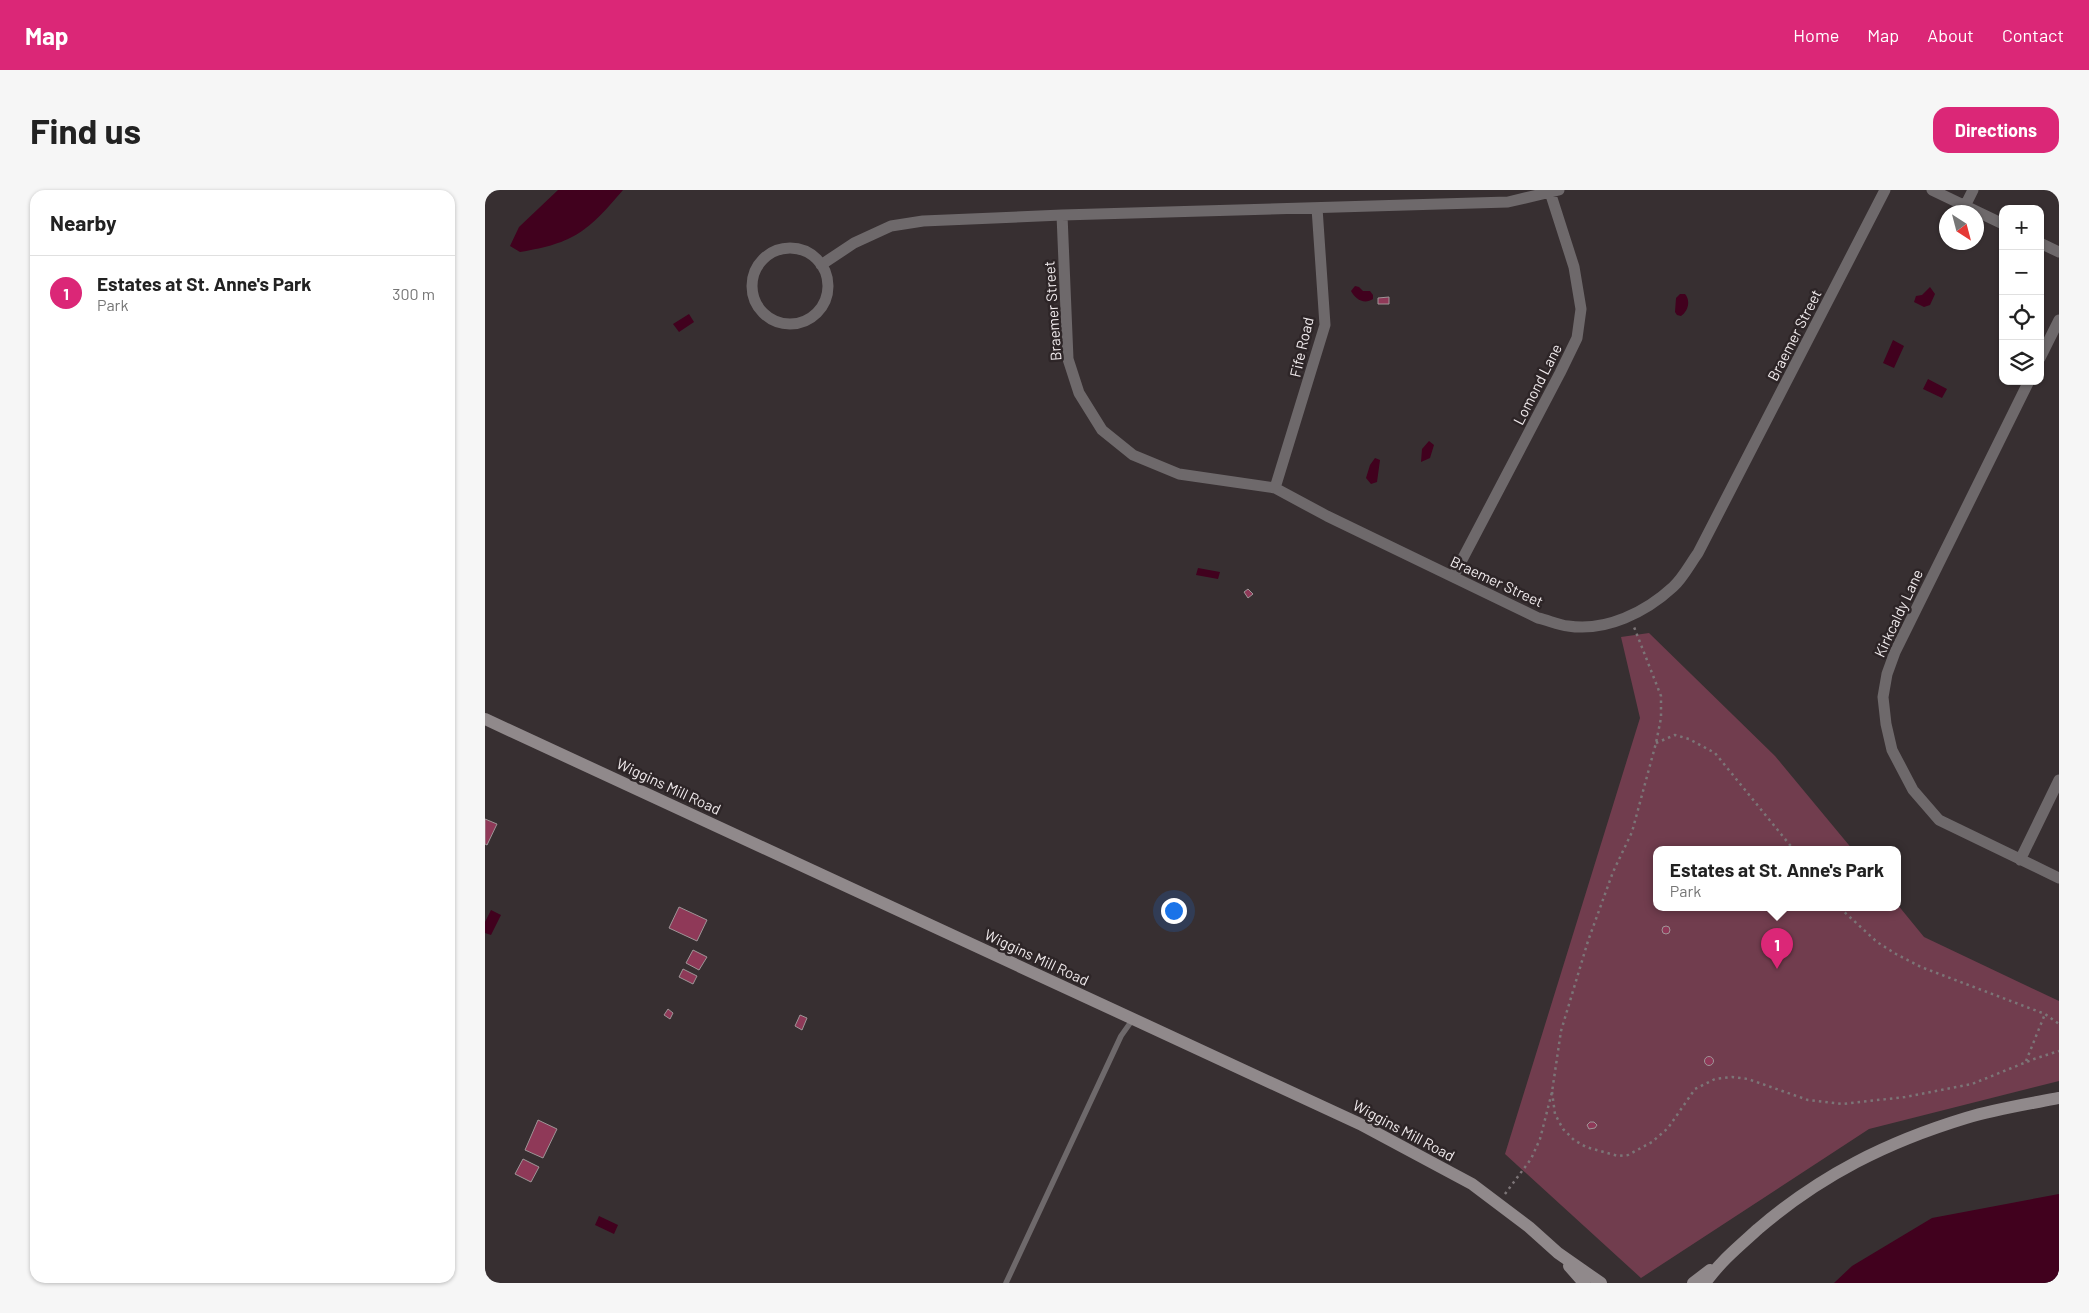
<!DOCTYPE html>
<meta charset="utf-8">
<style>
:root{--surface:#fff;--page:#f6f6f6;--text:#222;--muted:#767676;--line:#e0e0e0;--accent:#db2777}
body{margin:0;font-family:Barlow,sans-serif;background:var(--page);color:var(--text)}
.controls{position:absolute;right:15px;top:15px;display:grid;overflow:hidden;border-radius:10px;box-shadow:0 1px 4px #0004}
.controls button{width:45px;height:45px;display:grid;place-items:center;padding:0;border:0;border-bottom:1px solid var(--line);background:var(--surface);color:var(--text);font:25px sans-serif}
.compass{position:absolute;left:1454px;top:15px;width:45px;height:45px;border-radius:50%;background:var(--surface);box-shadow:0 1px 4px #0004;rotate:144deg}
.you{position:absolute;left:688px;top:720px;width:18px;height:18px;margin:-12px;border:4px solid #fff;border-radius:50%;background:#1a73e8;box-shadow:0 0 0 8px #1a73e833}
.badge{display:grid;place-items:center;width:32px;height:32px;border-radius:50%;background:var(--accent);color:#fff;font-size:16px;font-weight:700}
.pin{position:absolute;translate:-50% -41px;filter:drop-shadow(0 1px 2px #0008)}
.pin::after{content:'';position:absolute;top:26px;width:18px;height:15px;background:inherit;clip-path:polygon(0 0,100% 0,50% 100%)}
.popup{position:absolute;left:1168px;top:656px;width:248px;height:65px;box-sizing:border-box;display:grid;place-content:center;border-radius:10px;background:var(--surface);filter:drop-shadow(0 1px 4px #0005);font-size:16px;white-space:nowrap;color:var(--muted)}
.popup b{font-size:19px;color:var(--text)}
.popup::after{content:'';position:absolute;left:50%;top:100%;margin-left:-10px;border:10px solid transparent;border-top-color:var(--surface)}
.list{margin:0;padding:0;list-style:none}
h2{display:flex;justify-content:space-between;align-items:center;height:65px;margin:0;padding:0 20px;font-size:21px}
h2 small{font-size:16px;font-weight:400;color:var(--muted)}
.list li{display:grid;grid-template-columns:32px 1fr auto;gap:15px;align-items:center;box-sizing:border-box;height:75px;padding:0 20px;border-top:1px solid var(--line)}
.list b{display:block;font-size:19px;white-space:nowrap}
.list p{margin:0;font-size:16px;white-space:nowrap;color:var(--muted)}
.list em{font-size:16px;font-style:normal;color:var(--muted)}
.icon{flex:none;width:28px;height:28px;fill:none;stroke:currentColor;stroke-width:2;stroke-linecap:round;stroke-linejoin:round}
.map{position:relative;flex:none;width:1574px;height:1093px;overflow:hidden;border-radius:15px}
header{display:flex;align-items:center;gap:30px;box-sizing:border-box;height:70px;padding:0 25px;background:var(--accent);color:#fff}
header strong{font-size:24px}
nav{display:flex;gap:28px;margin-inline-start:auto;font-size:18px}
.intro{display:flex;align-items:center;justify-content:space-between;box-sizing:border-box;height:120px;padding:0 30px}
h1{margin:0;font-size:35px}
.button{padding:12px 22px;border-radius:15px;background:var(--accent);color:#fff;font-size:18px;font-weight:700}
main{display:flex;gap:30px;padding:0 30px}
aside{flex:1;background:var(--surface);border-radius:15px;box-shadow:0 1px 4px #0004}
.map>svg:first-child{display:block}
.green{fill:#713d4e}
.water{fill:#41011e}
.building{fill:#8f3958;stroke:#9f9597}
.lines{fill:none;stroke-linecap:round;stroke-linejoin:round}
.path{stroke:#7c7577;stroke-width:2.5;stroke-dasharray:2.5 4;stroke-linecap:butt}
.lane{stroke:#6e696b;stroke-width:5.5}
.street{stroke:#6e696b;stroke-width:11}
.secondary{stroke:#90898b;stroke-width:12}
.labels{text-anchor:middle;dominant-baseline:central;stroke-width:5;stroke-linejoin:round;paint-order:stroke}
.street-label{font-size:15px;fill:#f1ebed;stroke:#2d2527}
</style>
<header>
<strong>Map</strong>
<nav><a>Home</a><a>Map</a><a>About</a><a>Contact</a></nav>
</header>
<div class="intro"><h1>Find us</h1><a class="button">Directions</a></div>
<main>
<aside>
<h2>Nearby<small></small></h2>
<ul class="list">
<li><span class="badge">1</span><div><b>Estates at St. Anne's Park</b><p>Park</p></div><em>300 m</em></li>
</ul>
</aside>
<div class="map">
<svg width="1574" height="1093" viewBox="0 0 1574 1093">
<rect width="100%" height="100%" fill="#372f31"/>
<path class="green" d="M1164,443L1290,566L1368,660H1172V718H1412V714L1439,747L1574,811V891L1384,939L1156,1088L1020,964L1155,528L1136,447Z"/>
<path class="water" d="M73,0H138C103,41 90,53 35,62L25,56L34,37Z
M870,96L874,97L878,101H885L888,105V109C879,115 870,109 866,101Z
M1445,97L1450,104L1445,115L1439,117L1429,112L1431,106L1437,105Z
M1195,104H1200C1206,111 1203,121 1196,126L1192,125L1190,122L1191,108Z
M204,124L209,132L194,142L188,134Z
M1408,150L1419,156L1409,178L1398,173Z
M1443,189L1462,199L1457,208L1438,199Z
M944,251L949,255L945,268L936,272L937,259Z
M890,268L895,270L892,292L886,294L881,288L885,275Z
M713,378L735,382L733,389L711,385Z
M6,720L16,725L6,745L0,743V732Z
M1574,1004V1093H1349L1367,1076L1447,1028Z
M114,1026L133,1035L129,1044L110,1035Z"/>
<path class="building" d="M904,107V114H893V108Z
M763,399L768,404L763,408L759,402Z
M0,629L12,634L2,655L0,654Z
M194,717L222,730L212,751L184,738Z
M1177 740a4 4 0 1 1 8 0a4 4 0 1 1-8 0Z
M208,760L222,767L214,780L201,773Z
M198,779L212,786L208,794L194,787Z
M183,819L188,823L185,829L179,825Z
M315,825L322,828L317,840L310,836Z
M1219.5 871a4.5 4.5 0 1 1 9 0a4.5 4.5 0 1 1-9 0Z
M53,930L72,939L58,968L40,960Z
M1105,932H1109L1112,935L1110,938L1104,939L1102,935Z
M38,969L54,977L46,992L30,984Z"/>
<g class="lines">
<path class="path" d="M1171,553L1190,545L1204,549L1230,563L1309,660
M1355,718L1392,752L1411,764L1436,777L1560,824L1574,834
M1541,871L1560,824
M1067,902L1070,924L1078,939L1089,950L1101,957L1133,966L1143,965L1167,952L1183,938L1210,899L1230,889L1247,887L1263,889L1323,910L1357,914L1420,907L1487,894L1549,869L1574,861
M1020,1004L1046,969L1055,949L1067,902L1076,841L1103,751L1128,682L1147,642L1171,553L1176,528V506L1149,437"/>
<path class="lane" d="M521,1093L636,846L648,829"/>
<path class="street" d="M1447,0L1518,34
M1480,16L1488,0
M577,25L583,169L594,203L617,240L648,265L694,284L790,298L842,326L1053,428C1063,430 1073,435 1083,436C1121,442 1161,422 1188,397C1198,388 1205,374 1213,363L1400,0
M1555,53L1574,62
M267 96a38 38 0 1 1 76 0a38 38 0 1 1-76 0Z
M336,75L369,53L406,36L438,31L577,25L1023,12L1074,0
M1555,168L1574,130
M1544,191L1410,462L1402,484L1398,507L1401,534L1407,560L1428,600L1454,630L1574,688
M790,298L840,135L832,18
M968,387L1075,183L1092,148L1096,119L1089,77L1065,2
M1535,670L1574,590"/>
<path class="secondary" d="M0,529L875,934L987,994L1044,1037L1073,1063L1116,1093
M1084,1076L1099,1093
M1208,1093L1225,1080
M1220,1093C1237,1070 1252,1058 1273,1039C1336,985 1402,952 1481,928C1511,919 1543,914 1574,908"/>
</g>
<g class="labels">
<g class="street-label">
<text transform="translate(567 121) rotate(-94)">Braemer Street</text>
<text transform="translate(1309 145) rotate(-63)">Braemer Street</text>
<text transform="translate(816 157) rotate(-77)">Fife Road</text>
<text transform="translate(1052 194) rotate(-63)">Lomond Lane</text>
<text transform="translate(1012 391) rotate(25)">Braemer Street</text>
<text transform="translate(1413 423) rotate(-65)">Kirkcaldy Lane</text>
<text transform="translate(184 596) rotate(25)">Wiggins Mill Road</text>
<text transform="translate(552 767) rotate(25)">Wiggins Mill Road</text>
<text transform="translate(919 940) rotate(28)">Wiggins Mill Road</text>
</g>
</g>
</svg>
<div class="controls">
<button>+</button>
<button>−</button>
<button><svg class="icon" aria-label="locate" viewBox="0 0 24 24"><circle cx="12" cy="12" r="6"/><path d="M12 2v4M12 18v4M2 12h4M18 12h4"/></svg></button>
<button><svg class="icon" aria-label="layers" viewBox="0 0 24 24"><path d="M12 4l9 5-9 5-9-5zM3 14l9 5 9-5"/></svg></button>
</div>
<svg class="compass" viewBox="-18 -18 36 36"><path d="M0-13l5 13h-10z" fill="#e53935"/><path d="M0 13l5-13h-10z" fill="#767676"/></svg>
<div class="you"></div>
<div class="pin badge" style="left:1292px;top:779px">1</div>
<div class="popup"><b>Estates at St. Anne's Park</b>Park</div>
</div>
</main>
